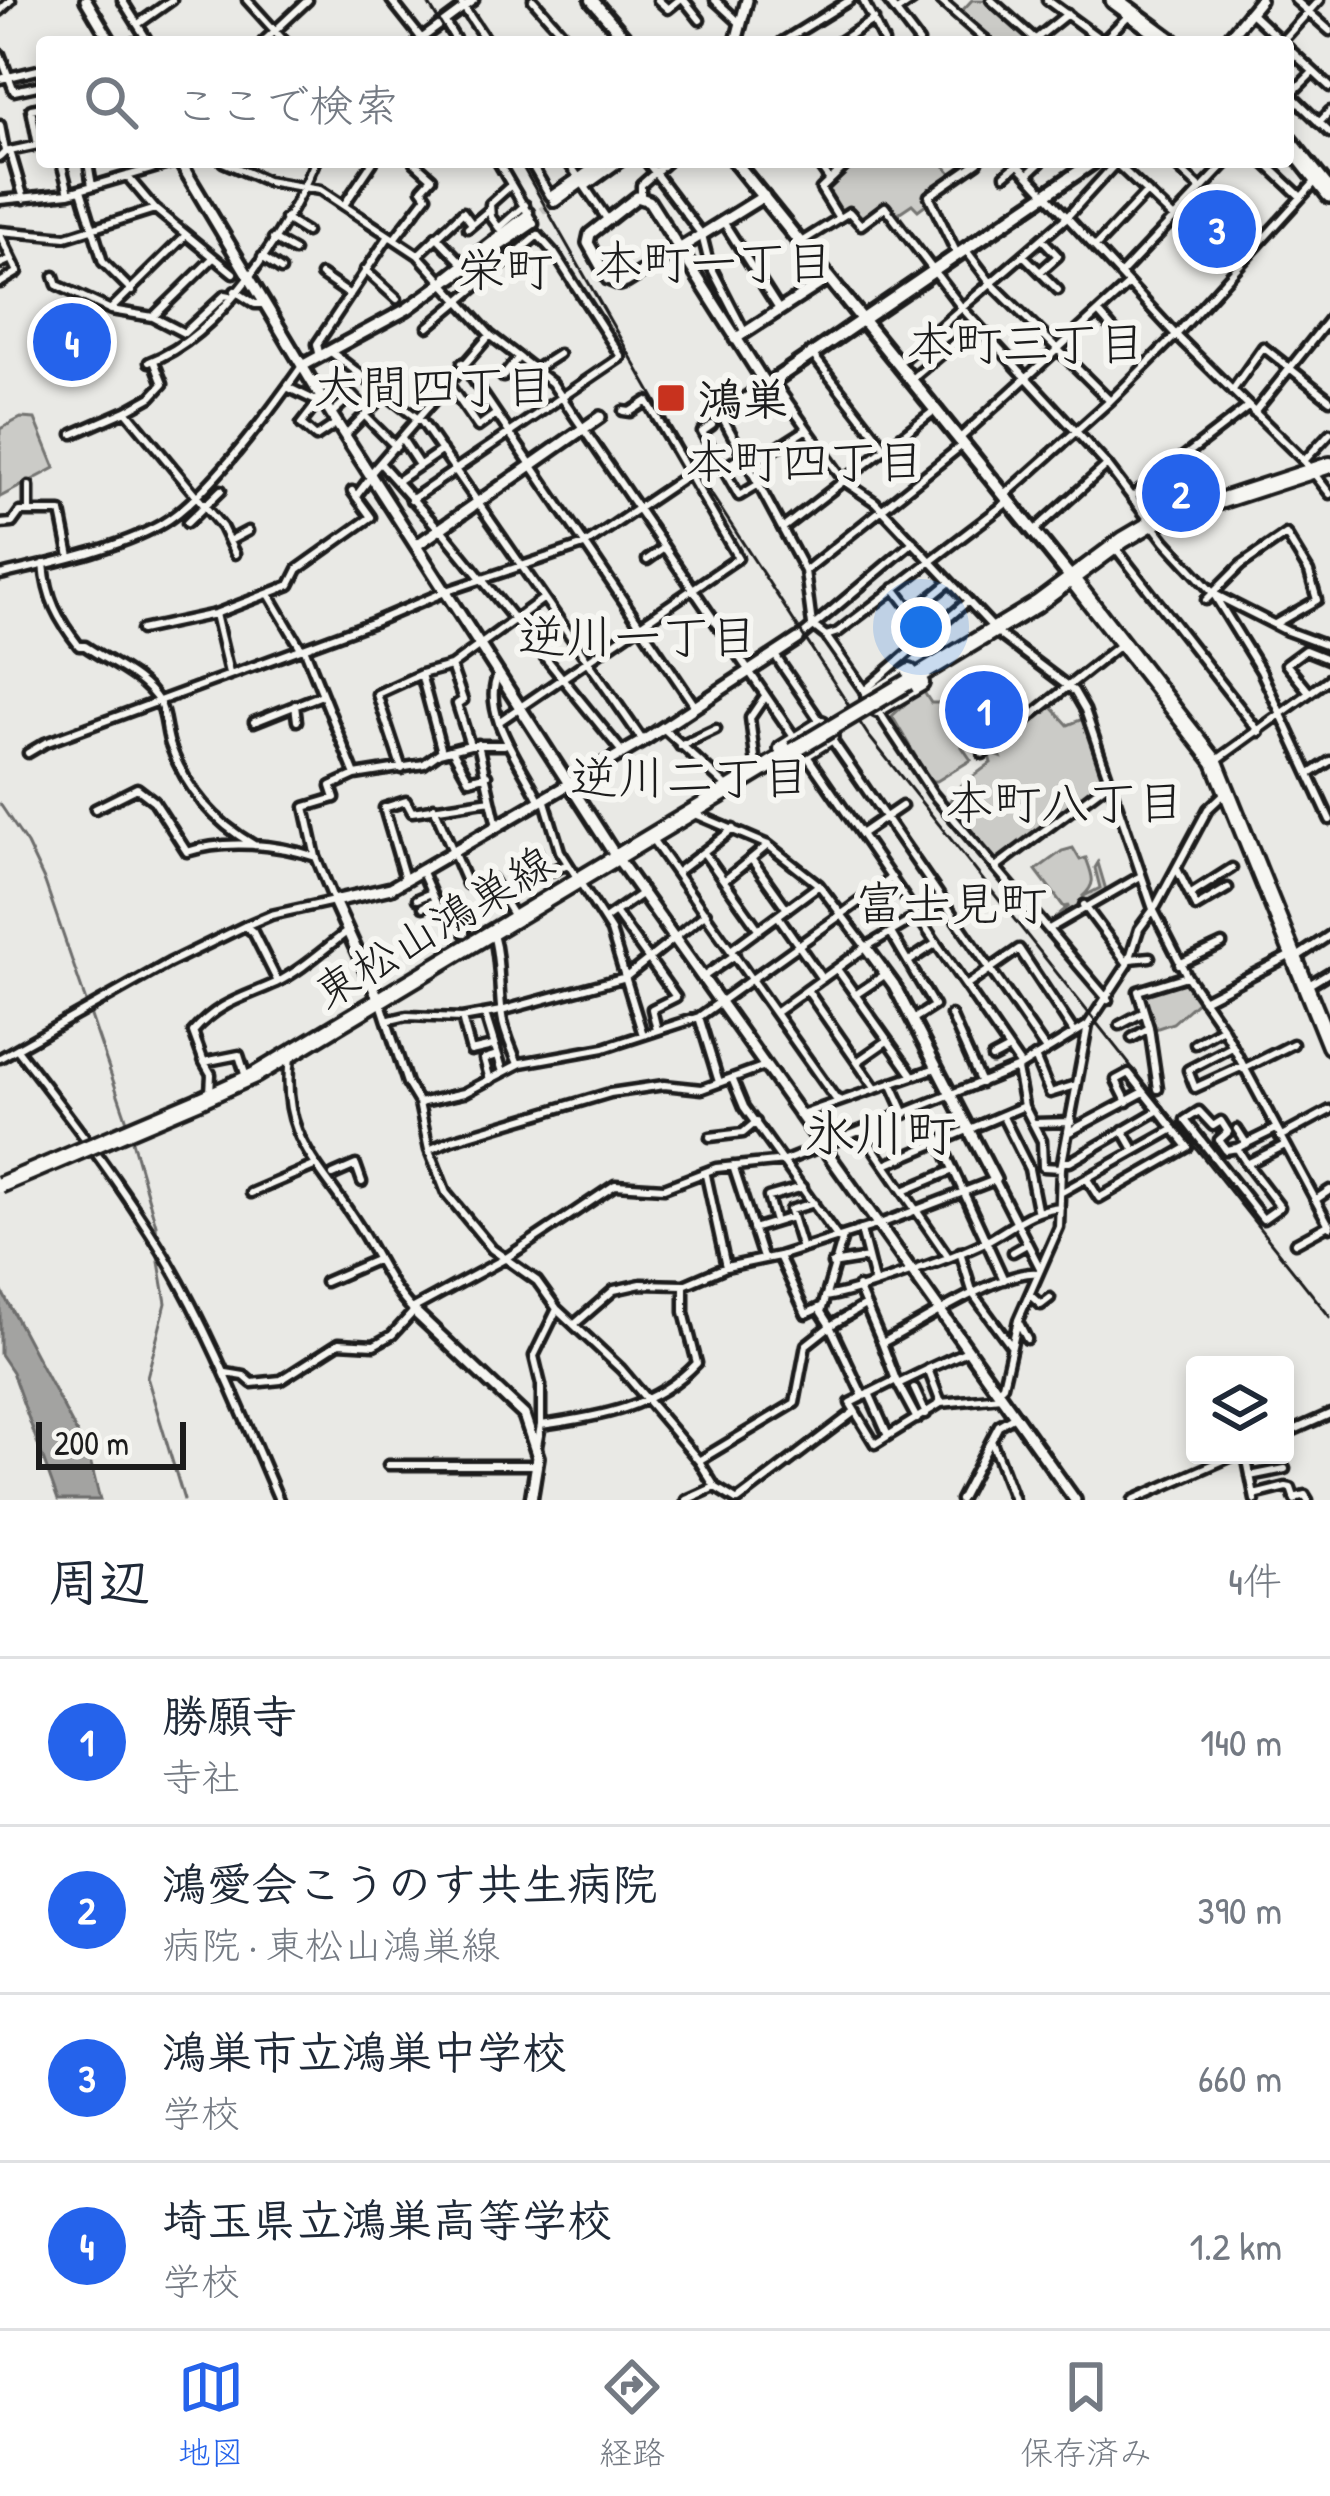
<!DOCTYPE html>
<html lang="ja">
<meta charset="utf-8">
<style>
:root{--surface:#fff;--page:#f2f2f3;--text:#1f2937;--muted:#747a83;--line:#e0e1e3;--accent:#2563eb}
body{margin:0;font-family:"Patrick Hand","Klee One",sans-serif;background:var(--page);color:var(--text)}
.controls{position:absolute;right:36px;bottom:36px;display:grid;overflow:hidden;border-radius:12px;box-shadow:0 6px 18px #0003}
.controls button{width:108px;height:108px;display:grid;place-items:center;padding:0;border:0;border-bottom:3px solid var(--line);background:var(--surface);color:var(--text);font:60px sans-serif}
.scale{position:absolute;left:36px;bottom:30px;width:150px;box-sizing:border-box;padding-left:12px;border:6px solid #1c1c1c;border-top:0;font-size:33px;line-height:42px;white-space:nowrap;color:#1c1c1c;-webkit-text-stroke:9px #f6f6f2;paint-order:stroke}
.you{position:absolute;left:921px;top:627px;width:42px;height:42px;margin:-30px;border:9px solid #fff;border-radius:50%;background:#1a73e8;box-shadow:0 0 0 18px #1a73e833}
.badge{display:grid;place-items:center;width:78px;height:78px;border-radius:50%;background:var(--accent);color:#fff;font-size:39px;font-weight:700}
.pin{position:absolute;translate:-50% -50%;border:6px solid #fff;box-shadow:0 3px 12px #0006}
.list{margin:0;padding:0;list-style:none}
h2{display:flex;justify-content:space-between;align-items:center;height:156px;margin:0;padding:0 48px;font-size:51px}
h2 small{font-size:39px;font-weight:400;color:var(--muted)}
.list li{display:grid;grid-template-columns:78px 1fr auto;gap:36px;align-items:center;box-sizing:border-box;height:168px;padding:0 48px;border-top:3px solid var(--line)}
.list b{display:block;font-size:45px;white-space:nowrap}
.list p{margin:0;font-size:39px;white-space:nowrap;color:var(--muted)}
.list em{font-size:39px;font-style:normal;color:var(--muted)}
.icon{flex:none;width:66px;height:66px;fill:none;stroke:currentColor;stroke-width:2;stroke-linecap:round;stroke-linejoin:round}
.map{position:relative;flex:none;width:1330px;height:1500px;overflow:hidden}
.search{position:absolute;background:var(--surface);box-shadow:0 6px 18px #0003;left:36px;right:36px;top:36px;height:132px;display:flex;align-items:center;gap:30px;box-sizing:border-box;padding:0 42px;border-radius:12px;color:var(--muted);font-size:45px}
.sheet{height:828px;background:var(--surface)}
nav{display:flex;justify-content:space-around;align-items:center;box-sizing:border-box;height:168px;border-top:3px solid var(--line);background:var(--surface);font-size:33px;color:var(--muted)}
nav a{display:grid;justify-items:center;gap:6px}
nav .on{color:var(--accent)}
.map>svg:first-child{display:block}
.green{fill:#cbcbc7;stroke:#747472;stroke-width:3}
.water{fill:#a3a3a1;stroke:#6d6d6c;stroke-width:3}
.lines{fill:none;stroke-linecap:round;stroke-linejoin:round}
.stream{stroke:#6d6d6c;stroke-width:3}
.tertiary-tunnel{stroke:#c0c0bd;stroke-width:9;stroke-dasharray:9 4.5;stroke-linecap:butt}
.minor-casing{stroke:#1c1c1c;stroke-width:15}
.tertiary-casing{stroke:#1c1c1c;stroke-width:18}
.secondary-casing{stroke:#1c1c1c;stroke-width:20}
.primary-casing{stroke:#1c1c1c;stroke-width:22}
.trunk-casing{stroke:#1c1c1c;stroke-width:24}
.minor{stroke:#f6f6f2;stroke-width:6}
.tertiary{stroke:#f6f6f2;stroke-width:9}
.secondary{stroke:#f6f6f2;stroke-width:10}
.primary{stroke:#f6f6f2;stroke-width:14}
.trunk{stroke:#f6f6f2;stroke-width:15}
.rail{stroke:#1c1c1c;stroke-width:3}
.primary-bridge-casing{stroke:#1c1c1c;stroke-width:22;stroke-linecap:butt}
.primary-bridge{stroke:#f6f6f2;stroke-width:14}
.poi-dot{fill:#c8321e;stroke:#f6f6f2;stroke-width:4.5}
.labels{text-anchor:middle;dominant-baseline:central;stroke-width:12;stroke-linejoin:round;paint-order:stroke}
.poi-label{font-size:45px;font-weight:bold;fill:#1c1c1c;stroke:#f6f6f2;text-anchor:start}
.street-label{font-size:45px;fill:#1c1c1c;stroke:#f6f6f2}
.neighbourhood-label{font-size:48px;fill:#1c1c1c;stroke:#f6f6f2}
.quarter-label{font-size:51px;fill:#1c1c1c;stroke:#f6f6f2}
</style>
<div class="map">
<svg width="1330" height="1500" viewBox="0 0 1330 1500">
<rect width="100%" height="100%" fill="#e9e9e5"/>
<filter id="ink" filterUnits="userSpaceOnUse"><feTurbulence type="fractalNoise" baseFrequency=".00833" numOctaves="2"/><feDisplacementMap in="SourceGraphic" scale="24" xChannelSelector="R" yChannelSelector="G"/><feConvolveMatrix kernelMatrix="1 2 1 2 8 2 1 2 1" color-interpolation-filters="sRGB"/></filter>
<g filter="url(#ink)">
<path class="green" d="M972,0H986L1030,42H991L960,13Z
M849,162H942L954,177L928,196L930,201L918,210L912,204L894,216L884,207L861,225L849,212L839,218L821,187Z
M21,418L35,419L55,468L0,497V429Z
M922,689L931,703H940L953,719L963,707L970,706V714L985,720L982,727L973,728L971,741L962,747L971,760L937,781H930L892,716Z
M1049,704L1068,725L1085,718L1107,780L997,864L945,808L959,787L991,763L988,752L1001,757L996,745Z
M1073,848L1080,860L1086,858C1093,877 1097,884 1082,897L1100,888L1095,868L1098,863L1106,890L1057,921L1056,917L1069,906L1064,907L1036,870L1062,851Z
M1184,980L1200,999L1173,1023L1152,1030L1143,992Z"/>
<path class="water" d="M0,1288L89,1456L100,1500H58L12,1372L0,1354Z"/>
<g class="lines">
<path class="stream" d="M0,804L27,844L45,882L128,1124
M130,1134L156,1225L157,1240
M157,1250L166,1303L147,1377L184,1500"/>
<path class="tertiary-tunnel" d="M542,211L555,201"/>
<g class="minor-casing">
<path id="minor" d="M122,0L146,38L134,42
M247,0L285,42
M391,0L422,39
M459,0L487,42
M533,0L570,42
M658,0L668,9L679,0
M684,0L700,20
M715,0L741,24
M863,0L884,42
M887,0L919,42
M940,0L988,42
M991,0L1038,42
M1047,0L1104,42
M1295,0L1330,31
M0,11L11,0
M897,11L913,0
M1250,12L1282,42
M141,22L172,0
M446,24L457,42
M1103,41L1128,16
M1282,41L1319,0
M263,42L308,0
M417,42L474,0
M782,42L850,0
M839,42L874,19
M1032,42L1067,14
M1288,48L1330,87
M0,54L14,91L42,85
M0,79L42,69
M1290,95L1313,72
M1291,95L1330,133
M1319,123L1330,111
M0,125L5,151
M38,145L31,109L42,107
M10,151L24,199
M0,157L5,152L38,145
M61,162L69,193
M88,162L92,186
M223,162L267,181L320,190L418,255L490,335L552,383L794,737
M530,162L550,196L578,177
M568,162L607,219
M647,162L702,235L709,263L745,333
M817,162L829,179
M1016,162L1176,335L1304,461L1330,494
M1172,162L1200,188
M1264,162L1301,197
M1116,163L1174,218
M1028,174L1041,162
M1005,175L1018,164
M127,176L155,209L233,273
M578,178L600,162
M511,185L490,204L491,217L499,228L525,205
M585,187L620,162
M81,190L103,262L132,291
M641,196V185L667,162
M0,200L69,193L175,162
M344,205L373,162
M839,218L821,189L849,162
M285,219L306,232
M724,223L780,311
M468,228L488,211
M0,231L66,237L155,209
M0,235L18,272L0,283
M436,236L462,263
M273,239L294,251
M394,239L427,196L422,189L432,178L414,162
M801,242L849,212L861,225L885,207L962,308L1107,465L1165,541L1213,593L1261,671L1330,820
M1096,246L1147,192
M965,249L991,283L1110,401
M957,254L929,196L978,162
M418,255L463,212L472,224
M1024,256L1058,290
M262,257L281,270
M0,264L11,259
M365,270L397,299
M1040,272L1058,256L1042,239
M1121,274L1227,162
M321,275L350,295
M54,276L57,285L111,310L153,317L184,333L225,295L230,296
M447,276L529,212
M453,279L534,224L498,162
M235,291L255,304H263
M112,308L186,235
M1099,313L1118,335
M153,317L213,258
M331,352L422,422L643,741
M813,355L886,449
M320,357L317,344L389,236
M149,362C221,336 286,231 315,162
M462,363L695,706
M898,363L1067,217L1117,162
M534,370L559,354
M503,377L518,358
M911,380L977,324
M773,381L844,481L875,502L1001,636L1074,691L1085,710L1153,909L1187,976L1223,1028L1330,1227
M447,382L478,427L496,414
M287,387L316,401
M1232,391L1263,347L1330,400
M321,398L301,424L316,437L337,423
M126,411L222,527L235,554
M1254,413L1330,318
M331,414L352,395L368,412
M365,416L396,447
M724,420L805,571L812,625L826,636L868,696
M712,425L702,432L739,496L759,484
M73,434L126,411L151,397L163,384L154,361
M346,434L385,394
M402,439L419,465
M959,439L1129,284
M1188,455L1215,498
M1304,461L1330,433
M381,464L438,528
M749,466L807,429
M371,473L490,335
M397,481L442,450
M357,495L372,475
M1005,495L1110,401L1176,335L1315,182
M1134,495L1248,407
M411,500L621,357L555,254L538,235L428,327
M29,512V486
M187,523L221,490
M0,524L12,523L20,512H61L70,557
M440,528L623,753
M783,528L935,410
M1034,531L1107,465
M229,541L248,531
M1114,546L1259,732
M647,560L664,548
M44,564C47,599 58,619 79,646H85C111,664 142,675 159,702C167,716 165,733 171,747C187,791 214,822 254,845
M805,571L961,446
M0,575C50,563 115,550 160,525C205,500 271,410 302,366
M894,588L930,635
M1216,595L1287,631L1330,647
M270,596L299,645L305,650L355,775
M1206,600L1241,565L1286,534L1309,572L1317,600L1275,624
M912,613L950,582
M215,614L229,673
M141,630L215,614L290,585L298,569L371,517L352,491
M826,636L838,632L1009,501
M798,639L913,542
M774,654L820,721
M451,666L463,700L457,704L470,745
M499,673C478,711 524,767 539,800
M864,691L968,601
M1309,692L1286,664L1305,650L1330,660
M295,705L297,721
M879,712L933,794L1108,1000
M500,721L738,558L647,401L630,412L623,411
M254,722L322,695
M663,728L724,784
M830,737L1046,1050
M478,744L497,826
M680,746L716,729
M452,750L469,780L487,775
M442,752L421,674L451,666L544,598
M28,753L45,743L374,622L447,591L584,545L689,474
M805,753L1021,1066
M983,754L1121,644
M1217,760L1330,678
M756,765L750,718L765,696
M402,769L377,694L421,674
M1310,774L1330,761
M544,798L560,851L611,931L643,1035
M434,807L467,884
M95,809L137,788L154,801L187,852C226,839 277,844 316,857
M693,813L768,845L819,885L866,947
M861,834L902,806
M652,839L835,1098L841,1101L936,1068
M536,850L546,873L568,864
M704,853L759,930
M752,860L787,909
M997,866L1109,782
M1177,869L1196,907L1228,888
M421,870L438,908
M676,873L733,829
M405,879L384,808L406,801L412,812L491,800
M491,879L513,915
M725,880L768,845
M1191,894L1232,868
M417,899L431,893
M1084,905L1128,964
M423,907L435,901
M615,912L676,997L652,1009L657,1030
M461,915L465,933
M778,916L822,979
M605,919L641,894
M245,926L253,932L278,982
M1049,929L1139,877
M891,933L934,1006L912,1020
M493,934C501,962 498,987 502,1016C504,1033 512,1048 518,1064
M731,950L819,885
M1297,957L1330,935
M1130,959L1150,957
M908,962L935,944
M1179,964L1222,944
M837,969L913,1076
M703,977L735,955
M966,986L1019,949L1074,1032
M1307,986L1330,972
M807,990L875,1088
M855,995L886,974
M1203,1000L1291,955
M381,1003L407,1083L419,1103L429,1150L446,1193L492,1249L537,1281L557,1309L621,1369L699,1461L715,1487L686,1500
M775,1013L866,947L942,902
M485,1014L503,1072
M951,1015L981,1083
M699,1017L719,1082
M462,1018L471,1051L492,1046
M390,1020L407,1016L462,1018L501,1011L626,977L706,913
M1120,1025L1144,1012
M1132,1038L1149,1028
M1195,1044L1223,1028
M1232,1047L1188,1070L1195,1088L1241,1067
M17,1049C69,1116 122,1185 166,1258C211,1335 244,1419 279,1500
M1035,1057L1050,1093L1076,1085
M0,1058L169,963L245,926L271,915L334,901L316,857L305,807L335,798L331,786L355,775L424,764L439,753L470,745H504
M992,1058L1009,1049
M204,1062L211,1074L210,1093
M857,1062L887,1041
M1243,1069L1293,1044
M246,1077L239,1055L204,1062L193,1032C219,1002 243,998 276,983C302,970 325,948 348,931
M732,1078L744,1107L838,1238
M490,1080L484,1059L497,1055
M891,1083L905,1114
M1158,1089L1149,1027L1138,991L1187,976
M419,1103L464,1093L521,1063L604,1048L699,1017L892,878
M1024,1106L1042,1141L1043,1167L1061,1168
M801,1115L841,1101
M1003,1117L1029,1169L1037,1209
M1034,1123L1072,1122
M1237,1129L1246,1143
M1276,1129L1237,1148L1247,1164L1285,1145
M1123,1130L1135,1151
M862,1132L947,1255
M1069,1132L1144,1092
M710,1137L743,1133L756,1122
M1280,1137L1330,1110
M941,1143L1004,1280
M1237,1148L1226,1150L1219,1140L1228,1132L1221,1121L1213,1126L1199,1111L1185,1120L1263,1219L1280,1207L1247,1164
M429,1150L452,1140L610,1093L664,1085L702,1089L765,1066
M1063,1162H1070L1159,1110
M885,1165L1024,1106L1017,1069
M733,1166L763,1258
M333,1175L356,1165L362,1182
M706,1175L726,1267
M1087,1179L1099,1198L1188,1147L1129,1073L1116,1080L1127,1102
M903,1191L953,1170
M1062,1192L1174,1129
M251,1193L314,1166
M1315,1200L1330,1190
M775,1222L768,1197L803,1187
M753,1229L792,1217
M861,1230L874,1281
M1295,1243L1330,1224
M802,1249L790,1210L814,1203
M960,1252L973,1294L1011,1346
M1013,1252L1027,1244
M779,1256L806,1314L821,1307
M832,1264L868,1258
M325,1282L376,1260
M858,1287L882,1343
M1031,1296L1041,1305L1050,1298
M825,1297C859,1292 952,1258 985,1242C1012,1228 1029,1210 1060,1207
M412,1309L506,1258L615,1185L664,1188L716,1168L785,1161L1021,1066L1088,1025L1128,964L1139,929L1156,906L1208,809L1225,793
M1018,1321L1027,1339
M576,1323L614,1290L641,1284L684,1285L726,1267L779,1256L880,1224L995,1180L1040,1268
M226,1373L244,1376L252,1383L281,1380L339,1343L374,1345L392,1335L414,1311C388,1285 377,1255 358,1225C319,1163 280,1138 290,1057
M896,1380L917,1419
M898,1384L927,1370
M914,1388L926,1414
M997,1391L1003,1385L1018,1320L1059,1227L1061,1168L1088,1025
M869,1393L888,1436
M863,1396L830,1326L865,1305
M1001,1397L941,1403L875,1444L850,1403L896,1380L882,1343C916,1326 1003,1269 1037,1273
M941,1403L928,1369L967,1351
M541,1425C599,1417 655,1408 697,1363L684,1312V1285
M1285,1434L1330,1414
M992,1442L1014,1500
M537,1446L541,1425V1385L534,1356L557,1309
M1246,1455L1255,1500
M700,1460L795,1403L806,1345L830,1326L821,1312L843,1237
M388,1465H535
M1250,1476L1285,1469
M715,1487L736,1500
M1254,1495L1286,1487L1291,1488L1295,1500
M1294,1498L1305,1495L1308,1500
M738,1500L854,1412
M960,1500L999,1425L1013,1417
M1133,1500L1235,1455"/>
</g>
<g class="tertiary-casing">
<path id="tertiary" d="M86,0L111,42
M736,42L747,0
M1225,42L1260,0
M180,162L331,414L613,852L1075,1500
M583,180L608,162
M764,196L626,282L620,284L608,279L588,243L590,234L637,197L649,201L766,385
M555,201L580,183
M735,339L829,278
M302,366L407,309L530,220
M724,469L744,457
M417,545L600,417
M866,947L894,985L995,1180
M379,1000L334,901L391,888L643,741L798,639
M414,1311L524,1415L538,1457L531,1500"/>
</g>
<g class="secondary-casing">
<path id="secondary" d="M592,0L628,42
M735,162L1072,579
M745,400L1093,162"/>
</g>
<g class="primary-casing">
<path id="primary" d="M1072,579L1215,762L1330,1046
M908,682L1037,604L1123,540L1152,523L1330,465
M869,698L910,672
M877,709L921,683
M782,749L822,724
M790,762L830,737
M200,1100L255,1075L793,751"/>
</g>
<g class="trunk-casing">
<path id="trunk" d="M1114,0L1171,42
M1288,141L1330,194"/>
</g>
<use href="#minor" class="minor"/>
<use href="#tertiary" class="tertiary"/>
<use href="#secondary" class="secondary"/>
<use href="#primary" class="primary"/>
<use href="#trunk" class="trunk"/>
<path class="rail" d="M426,0L452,42
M520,162L691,463L868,735L1330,1317"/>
<g class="primary-bridge-casing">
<path id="primary-bridge" d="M793,751L908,682
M0,1185L200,1100"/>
</g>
<use href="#primary-bridge" class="primary-bridge"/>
</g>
</g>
<rect class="poi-dot" x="656" y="383" width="30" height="30" rx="6"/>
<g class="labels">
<g class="poi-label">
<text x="698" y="398">鴻巣</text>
</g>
<g class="street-label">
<text transform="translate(433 926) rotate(-31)">東松山鴻巣線</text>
</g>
<g class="neighbourhood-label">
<text x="714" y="261">本町一丁目</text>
<text x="505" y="268">栄町</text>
<text x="1026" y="342">本町三丁目</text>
<text x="433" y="385">大間四丁目</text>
<text x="805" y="460">本町四丁目</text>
<text x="638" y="635">逆川一丁目</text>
<text x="690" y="776">逆川二丁目</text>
<text x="1065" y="801">本町八丁目</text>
<text x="951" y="902">富士見町</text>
</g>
<g class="quarter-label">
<text x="880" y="1132">氷川町</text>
</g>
</g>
</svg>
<div class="controls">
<button><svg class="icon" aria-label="layers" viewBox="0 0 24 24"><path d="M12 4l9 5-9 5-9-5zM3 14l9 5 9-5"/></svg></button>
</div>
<div class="scale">200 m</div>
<div class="you"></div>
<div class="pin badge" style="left:984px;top:710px">1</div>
<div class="pin badge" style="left:1181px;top:493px">2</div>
<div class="pin badge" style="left:1217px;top:229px">3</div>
<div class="pin badge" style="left:72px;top:342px">4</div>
<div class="search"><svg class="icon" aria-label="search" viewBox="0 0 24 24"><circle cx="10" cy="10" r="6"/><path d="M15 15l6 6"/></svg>ここで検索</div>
</div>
<section class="sheet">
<h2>周辺<small>4件</small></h2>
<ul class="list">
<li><span class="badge">1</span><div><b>勝願寺</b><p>寺社</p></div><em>140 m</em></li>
<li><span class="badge">2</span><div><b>鴻愛会こうのす共生病院</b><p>病院 · 東松山鴻巣線</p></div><em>390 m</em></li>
<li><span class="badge">3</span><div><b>鴻巣市立鴻巣中学校</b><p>学校</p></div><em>660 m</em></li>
<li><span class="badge">4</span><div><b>埼玉県立鴻巣高等学校</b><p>学校</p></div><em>1.2 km</em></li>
</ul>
</section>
<nav>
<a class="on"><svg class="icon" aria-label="map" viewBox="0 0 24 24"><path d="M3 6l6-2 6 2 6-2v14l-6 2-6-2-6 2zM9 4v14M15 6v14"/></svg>地図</a>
<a><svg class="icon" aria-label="directions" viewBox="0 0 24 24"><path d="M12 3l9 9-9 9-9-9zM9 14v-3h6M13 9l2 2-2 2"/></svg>経路</a>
<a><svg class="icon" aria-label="saved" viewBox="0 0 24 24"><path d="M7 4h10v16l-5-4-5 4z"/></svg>保存済み</a>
</nav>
